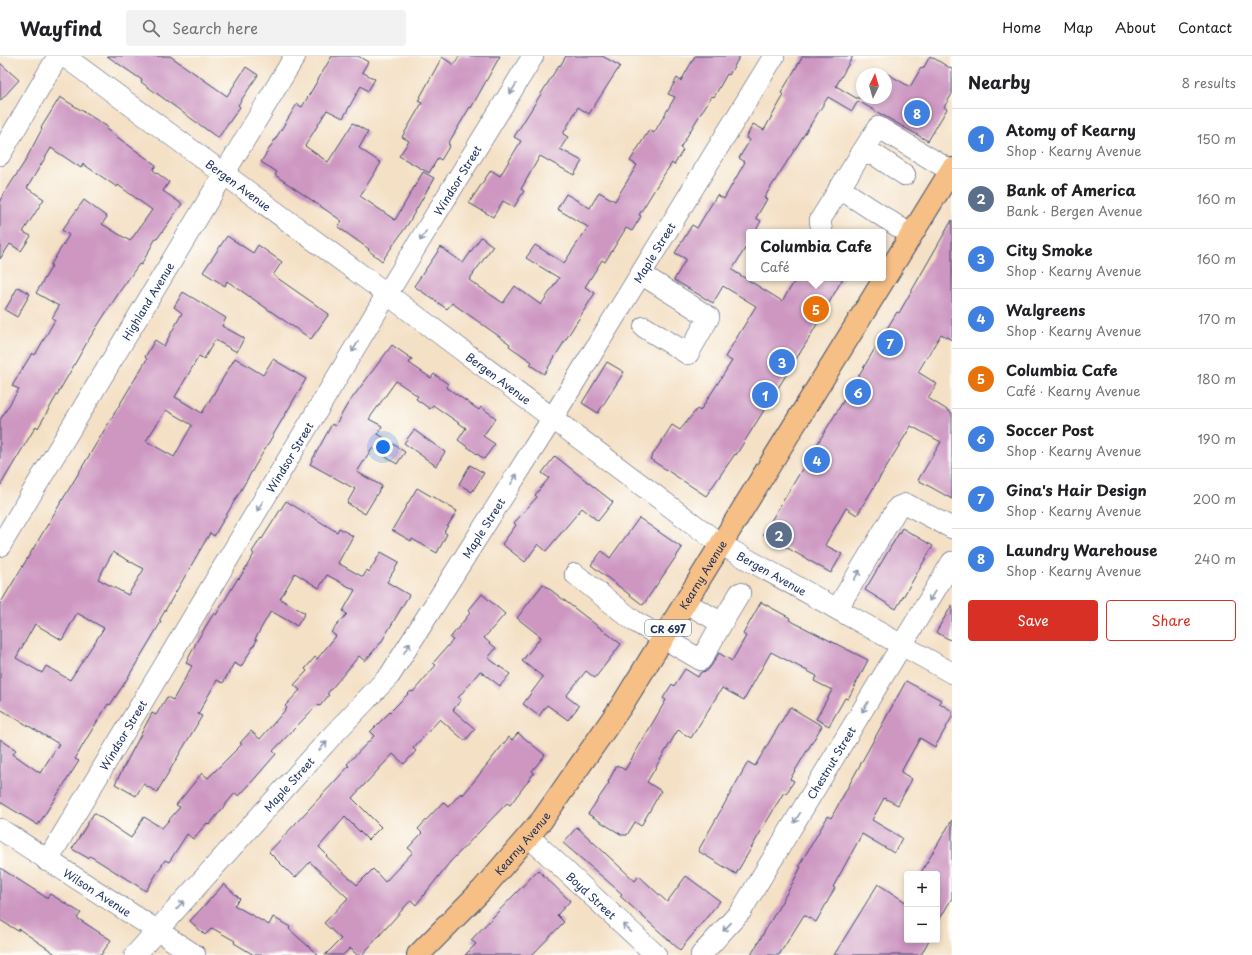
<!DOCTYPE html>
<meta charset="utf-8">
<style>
:root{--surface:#fff;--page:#f2f2f2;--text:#202124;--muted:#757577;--line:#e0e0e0;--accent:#d93025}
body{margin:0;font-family:"Playpen Sans",sans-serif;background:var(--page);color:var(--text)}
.controls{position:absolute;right:12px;bottom:12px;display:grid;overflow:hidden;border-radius:4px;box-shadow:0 2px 6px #0003}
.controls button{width:36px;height:36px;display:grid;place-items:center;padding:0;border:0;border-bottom:1px solid var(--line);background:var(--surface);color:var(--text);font:20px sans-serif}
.compass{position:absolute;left:856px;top:12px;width:36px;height:36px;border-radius:50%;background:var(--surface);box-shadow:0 2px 6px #0003;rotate:5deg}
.you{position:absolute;left:383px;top:391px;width:14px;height:14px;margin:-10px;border:3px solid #fff;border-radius:50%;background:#1a73e8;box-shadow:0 0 0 6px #1a73e833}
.badge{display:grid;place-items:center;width:26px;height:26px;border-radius:50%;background:var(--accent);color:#fff;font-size:13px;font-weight:700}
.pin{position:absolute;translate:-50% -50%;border:2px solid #fff;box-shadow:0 1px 4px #0006}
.popup{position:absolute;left:746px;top:173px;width:140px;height:52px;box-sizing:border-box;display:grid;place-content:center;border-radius:4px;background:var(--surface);filter:drop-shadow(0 1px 3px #0005);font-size:13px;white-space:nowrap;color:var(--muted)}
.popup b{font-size:15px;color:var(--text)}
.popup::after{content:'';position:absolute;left:50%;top:100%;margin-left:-8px;border:8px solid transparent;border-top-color:var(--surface)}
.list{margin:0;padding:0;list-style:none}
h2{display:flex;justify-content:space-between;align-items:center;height:52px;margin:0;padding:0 16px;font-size:17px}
h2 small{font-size:13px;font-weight:400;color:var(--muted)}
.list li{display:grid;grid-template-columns:26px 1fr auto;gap:12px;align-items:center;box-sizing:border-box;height:60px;padding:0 16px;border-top:1px solid var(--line)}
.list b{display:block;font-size:15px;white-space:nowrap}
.list p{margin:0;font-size:13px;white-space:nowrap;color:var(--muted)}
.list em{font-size:13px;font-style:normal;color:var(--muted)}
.actions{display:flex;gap:8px;padding:12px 16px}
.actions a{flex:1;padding:9px 0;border:1px solid var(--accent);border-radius:4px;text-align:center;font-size:14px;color:var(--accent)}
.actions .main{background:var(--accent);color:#fff}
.icon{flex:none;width:22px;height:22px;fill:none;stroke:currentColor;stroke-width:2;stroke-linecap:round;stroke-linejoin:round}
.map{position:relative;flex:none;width:952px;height:899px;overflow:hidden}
header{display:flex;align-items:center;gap:24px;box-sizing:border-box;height:56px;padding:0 20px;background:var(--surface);border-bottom:1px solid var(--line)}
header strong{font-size:19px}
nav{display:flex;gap:22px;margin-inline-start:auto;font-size:14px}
.search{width:280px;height:36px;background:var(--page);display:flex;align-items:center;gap:10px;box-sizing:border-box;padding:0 14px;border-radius:4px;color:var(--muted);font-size:15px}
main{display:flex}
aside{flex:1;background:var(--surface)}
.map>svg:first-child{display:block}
.building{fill:#cd97c2;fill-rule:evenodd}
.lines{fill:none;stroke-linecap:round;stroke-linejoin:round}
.minor-casing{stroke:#3c4a6d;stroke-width:22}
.major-casing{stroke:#3c4a6d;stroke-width:24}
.minor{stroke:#fff;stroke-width:21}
.major{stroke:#f5bf86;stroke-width:22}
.oneway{stroke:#8d97ae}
.labels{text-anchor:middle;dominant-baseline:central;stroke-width:3;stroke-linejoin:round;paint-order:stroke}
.shield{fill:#fdfcf7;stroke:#5f6c8c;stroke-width:1}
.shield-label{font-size:10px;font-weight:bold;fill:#1b2f5e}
.street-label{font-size:11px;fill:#1b2f5e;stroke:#fdfcf7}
</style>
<header>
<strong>Wayfind</strong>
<div class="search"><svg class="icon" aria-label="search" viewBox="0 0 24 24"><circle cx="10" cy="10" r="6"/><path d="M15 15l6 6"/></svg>Search here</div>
<nav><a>Home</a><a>Map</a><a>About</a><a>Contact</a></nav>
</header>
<main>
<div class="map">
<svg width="952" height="899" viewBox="0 0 952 899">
<rect width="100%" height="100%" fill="#fdfcf7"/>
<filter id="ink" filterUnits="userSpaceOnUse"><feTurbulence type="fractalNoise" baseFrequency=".025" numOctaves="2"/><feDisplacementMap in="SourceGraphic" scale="8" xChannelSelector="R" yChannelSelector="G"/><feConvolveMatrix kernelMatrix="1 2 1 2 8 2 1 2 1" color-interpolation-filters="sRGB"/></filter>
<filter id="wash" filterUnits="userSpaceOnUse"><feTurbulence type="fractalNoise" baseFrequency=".012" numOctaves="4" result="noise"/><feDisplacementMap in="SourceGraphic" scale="16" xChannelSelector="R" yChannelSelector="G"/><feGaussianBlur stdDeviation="0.9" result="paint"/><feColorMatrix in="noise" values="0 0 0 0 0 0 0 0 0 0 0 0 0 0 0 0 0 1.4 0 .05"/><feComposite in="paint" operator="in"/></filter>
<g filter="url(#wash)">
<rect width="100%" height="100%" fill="#f4e0c5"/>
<g id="blocks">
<path class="building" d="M107,0H170L227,40L246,11L258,19L238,49L240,51L218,82L141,26L142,24Z
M332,0H358L368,6L362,16L375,23L368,35L361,30L343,62L327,54L305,90L328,106L353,67L368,76L359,92L381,107L360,140L395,164L423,116L434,122L408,168L382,205L368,194L369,193L338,171L342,165L275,119L277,116L261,106L297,48L302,51Z
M459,0H500L471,52L470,51L448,88L450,89L441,104L438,102L429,117L399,100L409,85L402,81L422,47L418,45L442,1L454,9Z
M566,0H602L620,10L589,58L578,51L563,78L568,81L560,93L582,105L574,119L540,100L521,133L524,135L514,151L503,145L493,161L469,147L491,114L500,120L521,85L514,81L559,9L560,10Z
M695,0H740L729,19L727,18L714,41L712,40L701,57L680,92L683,94L674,109L672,107L661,123L639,159L641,160L632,175L626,172L605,206L602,204L585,231L595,237L544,318L530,309L532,306L509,290L510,288L452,247L447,253L414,230L441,191L463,207L481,181L493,190L469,224L503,247L515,230L541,249L559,222L526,202L535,189L564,207L588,171L557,153L566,138L590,152L599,136L615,145L637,109L630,105L649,74L654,77L675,41L668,38L677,22L681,25Z
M803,0H853L836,30L856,42H886V17L910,31L921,12L923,13L930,0L952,13V38L944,51L947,53L928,85L858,45L852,55L828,41L764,142L767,143L756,162L761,165L755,176H749V186L732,214L782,245L797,222H843L808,284L736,399L735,398L706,440L650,403L672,369L680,374L697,353L700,355L732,305L725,301L756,250L723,230L713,247L674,224L686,203L675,197L692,169L697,172L717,139L724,143L745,106L739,102L750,84L746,82L753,68L764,74L784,39L781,37Z
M0,7L19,24L0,45Z
M60,41L108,71L106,73L156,109L153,114L169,126L163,135L182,148L157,183L156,182L141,209L139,208L120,235L89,283L38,372L36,370L0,430V364L19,333L12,330L32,297L35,299L55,264L52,262L59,250L36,237L52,210H50L69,179L62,174L84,144L107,161L102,168L130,185L152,154L118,129L117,131L83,108L81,112L51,92L27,132L44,143L23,176L31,180L21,195L10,188L0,203V144L24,107L42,73L41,72Z
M952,164V284L941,278L918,316L937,328L928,342L952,357V443L918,424L941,386L911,370L857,459L846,452L825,489L842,498L831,517L763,478L897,256L899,257Z
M227,180L253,197L258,189L282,206L273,219L329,258L311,283L227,225L225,230L203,216Z
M18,231L30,238L17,261L5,254Z
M183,236L226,262L222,270L244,282L237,296L215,284L204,303L199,300L175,341L202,357L235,302L263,319L273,303L306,323L214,480L210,477L159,565L161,566L124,628L110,649L108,648L87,682L75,703L79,705L38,769L0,746V683L16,694L13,698L40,717L59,688L0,653V548L147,303L145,301L155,284L164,290L182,257L174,251ZM166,354L192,369L174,401L146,385ZM113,496L144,513L128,539L98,523ZM77,557L104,572L70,624L46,610L42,617L16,602L35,568L62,584Z
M392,289L412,303L409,307L431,322L434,318L448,328L446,331L479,354L481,351L496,362L483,380L495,388L484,403L458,384L466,372L433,349L430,353L416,343L418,340L396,325L369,363L382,370L378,378L405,396L397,408L372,392L357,416L382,430L365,458L347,447L355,433L310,408L332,368L335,370L347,349Z
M607,306L624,316L598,357L582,347Z
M414,374L445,396L436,410L404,387Z
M555,400L613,446L598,465L582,452L546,495L538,488L525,506L502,488L516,469L514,467L537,441L535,439L549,422L542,417Z
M470,409L484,417L472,436L459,428Z
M417,432L457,455L444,476L447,478L437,497L412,483L411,485L392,474Z
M286,445L337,476L339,472L353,480L338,507L363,521L367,514L369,516L381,496L399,506L387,526L409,539L382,585L365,605L359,600L327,638L329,639L320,650L317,649L273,695L276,698L250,728L239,740L235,737L209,769L207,767L193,783L187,778L169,806L165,804L146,835L90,800L88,802L72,793L94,757L131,782L144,761L162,772L180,751L176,749L202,717L208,722L242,688L240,687L251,675L260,683L287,652L285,650L300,634L294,629L307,615L305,613L315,601L317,603L336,580L331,576L347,558L343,555L355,534L327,519L319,532L295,517L280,543L305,557L297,570L271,555L255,583L257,584L241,611L234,607L223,627L217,624L198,658L202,660L157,736L143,728L136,740L115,728L152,657L156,659L167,641L173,644L192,610L186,607L197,585L214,557L216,559L238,522L239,523L254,498L252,496L261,482L262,483Z
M639,462L682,492L643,549L591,509L602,495L610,502Z
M902,472L933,490L896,553L865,534Z
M543,528L621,588L595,622L586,615L566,640L579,650L568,664L547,649L539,660L523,648L543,621L522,605L541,581L517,562Z
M482,538L505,558L484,582L496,592L488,602L510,618L500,630L480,615L458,642L461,644L453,654L475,673L465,685L440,663L413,692L416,695L404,708L393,698L352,742L381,771L368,784L345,761L319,791L327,799L326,800L357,829L373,813L385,826L413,796L408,792L422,777L418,773L443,746L448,751L461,737L463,739L509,681L512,684L518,677L545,699L532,715L534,717L510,749L507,747L450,806L416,849L411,844L362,899H357L350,892L343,899H325L341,883L324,867L348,842L310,806L295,822L269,796L349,710L347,708L374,680L370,676L411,635L413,636L436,609L433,607L453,584L450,582L470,557L468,555Z
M761,546L790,562L789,564L868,604L848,643L845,642L829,670L816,663L832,634L814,625L817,620L771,596L744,644L722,632L691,682L678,674L647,726L661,735L641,770L635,766L627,779H622L588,758L609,727L608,726L617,709L625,714L666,644L663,642L672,628L674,630L685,613L698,621L701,616L707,615L711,610L719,597L732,605L746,580L743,578Z
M952,549V585L936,576Z
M906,625L941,644L939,647L952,655V661L935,691L920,682L901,716L912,723L898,749L884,742L872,764L902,782L894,797L862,778L833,831L835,832L816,866L804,859L779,899H751L792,828L801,811L799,810L828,760L831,762Z
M790,651L822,670L790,723L794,725L786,738L784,736L736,818L698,795L748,706L755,710Z
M952,764V842L937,868V818H920Z
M577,771L635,825L639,820L667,846L686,820L720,845L680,894L620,840L622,838L604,822L563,787Z
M0,812L47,842L50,838L81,857L77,862L111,884L101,899H57L19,873L18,875L0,864Z
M538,814L570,845L557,859L564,866L532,899H465L476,888L471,884Z
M224,828L240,843L234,849L269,869L273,861L290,871L289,873L318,899H254L234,887L235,885L212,872L205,879L190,865Z
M878,828L907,847V884H929L921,899H834Z"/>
</g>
</g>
<g filter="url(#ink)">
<use href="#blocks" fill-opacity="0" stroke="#3c4a6d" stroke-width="1"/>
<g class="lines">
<g class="minor-casing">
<g id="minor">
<path id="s1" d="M64,0L387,238L720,488L952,617"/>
<path d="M861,98L878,71L951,115"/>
<path d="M0,99L58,0"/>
<path d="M839,132L911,179"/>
<path d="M822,176L820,164L861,98L875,99L905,119"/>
<path d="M641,218L709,261L688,298L644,271"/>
<path id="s2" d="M0,490L295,0"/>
<path d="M575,518L634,565L701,604L722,567"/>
<path d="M684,546L722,567L740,537"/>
<path d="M837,553L898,451L906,448L952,472"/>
<path id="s3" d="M0,773L195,899"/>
<path id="s4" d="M528,780L656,899"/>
<path id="s5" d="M47,805L387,238L533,0"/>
<path id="s6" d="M135,899L330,682L390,619L552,363L774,0"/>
<path id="s7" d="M701,899L741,855L952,506"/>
</g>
</g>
<g class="major-casing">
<g id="major">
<path id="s8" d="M418,899L482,834L542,764L622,649L952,113"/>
</g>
</g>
<use href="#minor" class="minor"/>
<use href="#major" class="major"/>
</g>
<defs><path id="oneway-shaft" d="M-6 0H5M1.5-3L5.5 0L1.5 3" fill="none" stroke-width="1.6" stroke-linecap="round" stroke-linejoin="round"/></defs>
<g class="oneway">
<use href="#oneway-shaft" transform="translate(513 33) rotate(121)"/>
<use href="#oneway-shaft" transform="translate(423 180) rotate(122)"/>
<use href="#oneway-shaft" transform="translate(355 291) rotate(121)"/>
<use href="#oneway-shaft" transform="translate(514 423) rotate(-58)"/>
<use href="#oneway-shaft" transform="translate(260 450) rotate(121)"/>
<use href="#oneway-shaft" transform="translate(857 519) rotate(-60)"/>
<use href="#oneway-shaft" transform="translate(932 540) rotate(121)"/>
<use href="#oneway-shaft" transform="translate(407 592) rotate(-58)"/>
<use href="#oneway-shaft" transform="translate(865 651) rotate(121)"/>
<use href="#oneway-shaft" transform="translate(323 690) rotate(-48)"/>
<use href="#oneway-shaft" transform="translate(797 762) rotate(121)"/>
<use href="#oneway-shaft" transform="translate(180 849) rotate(-48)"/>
<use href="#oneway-shaft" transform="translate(727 871) rotate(133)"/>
<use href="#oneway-shaft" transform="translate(627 872) rotate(-137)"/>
</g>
</g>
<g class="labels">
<rect class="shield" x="645" y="564" width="46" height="16" rx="3"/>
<g class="shield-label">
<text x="668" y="572">CR 697</text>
</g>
<g class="street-label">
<text stroke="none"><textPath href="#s5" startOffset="795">Windsor Street</textPath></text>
<text stroke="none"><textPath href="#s1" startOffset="217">Bergen Avenue</textPath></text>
<text stroke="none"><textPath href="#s6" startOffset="877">Maple Street</textPath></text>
<text stroke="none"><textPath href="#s2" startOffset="286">Highland Avenue</textPath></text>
<text stroke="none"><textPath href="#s1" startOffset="541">Bergen Avenue</textPath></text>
<text stroke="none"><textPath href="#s5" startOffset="471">Windsor Street</textPath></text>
<text stroke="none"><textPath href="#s6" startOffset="553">Maple Street</textPath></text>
<text stroke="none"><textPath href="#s1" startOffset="877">Bergen Avenue</textPath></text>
<text stroke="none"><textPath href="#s8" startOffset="477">Kearny Avenue</textPath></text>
<text stroke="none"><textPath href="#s5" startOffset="147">Windsor Street</textPath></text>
<text stroke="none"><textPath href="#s7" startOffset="233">Chestnut Street</textPath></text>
<text stroke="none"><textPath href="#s6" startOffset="230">Maple Street</textPath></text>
<text stroke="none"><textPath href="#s8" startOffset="153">Kearny Avenue</textPath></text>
<text stroke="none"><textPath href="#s3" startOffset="116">Wilson Avenue</textPath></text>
<text stroke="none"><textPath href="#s4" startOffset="87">Boyd Street</textPath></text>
</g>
</g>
</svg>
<div class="controls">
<button>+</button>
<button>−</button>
</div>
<svg class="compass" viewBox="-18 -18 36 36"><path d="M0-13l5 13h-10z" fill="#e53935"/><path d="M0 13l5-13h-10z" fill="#757577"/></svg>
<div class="you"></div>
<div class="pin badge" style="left:765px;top:339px;background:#3f7fe0">1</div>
<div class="pin badge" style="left:779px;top:479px;background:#5c6f8a">2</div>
<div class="pin badge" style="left:782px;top:306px;background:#3f7fe0">3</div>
<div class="pin badge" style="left:817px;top:404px;background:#3f7fe0">4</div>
<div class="pin badge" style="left:816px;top:253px;background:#e8710a">5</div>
<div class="popup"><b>Columbia Cafe</b>Café</div>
<div class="pin badge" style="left:858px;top:336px;background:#3f7fe0">6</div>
<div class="pin badge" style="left:890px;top:287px;background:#3f7fe0">7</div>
<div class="pin badge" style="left:917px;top:57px;background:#3f7fe0">8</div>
</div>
<aside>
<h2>Nearby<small>8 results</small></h2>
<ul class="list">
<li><span class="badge" style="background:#3f7fe0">1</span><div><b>Atomy of Kearny</b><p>Shop · Kearny Avenue</p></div><em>150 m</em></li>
<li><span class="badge" style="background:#5c6f8a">2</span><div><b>Bank of America</b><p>Bank · Bergen Avenue</p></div><em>160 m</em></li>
<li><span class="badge" style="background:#3f7fe0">3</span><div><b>City Smoke</b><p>Shop · Kearny Avenue</p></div><em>160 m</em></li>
<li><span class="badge" style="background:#3f7fe0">4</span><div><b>Walgreens</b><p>Shop · Kearny Avenue</p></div><em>170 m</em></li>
<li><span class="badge" style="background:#e8710a">5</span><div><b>Columbia Cafe</b><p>Café · Kearny Avenue</p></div><em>180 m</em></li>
<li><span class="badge" style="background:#3f7fe0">6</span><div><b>Soccer Post</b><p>Shop · Kearny Avenue</p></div><em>190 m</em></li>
<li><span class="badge" style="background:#3f7fe0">7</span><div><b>Gina's Hair Design</b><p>Shop · Kearny Avenue</p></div><em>200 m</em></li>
<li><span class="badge" style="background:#3f7fe0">8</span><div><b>Laundry Warehouse</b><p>Shop · Kearny Avenue</p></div><em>240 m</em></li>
</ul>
<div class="actions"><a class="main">Save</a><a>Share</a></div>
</aside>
</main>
